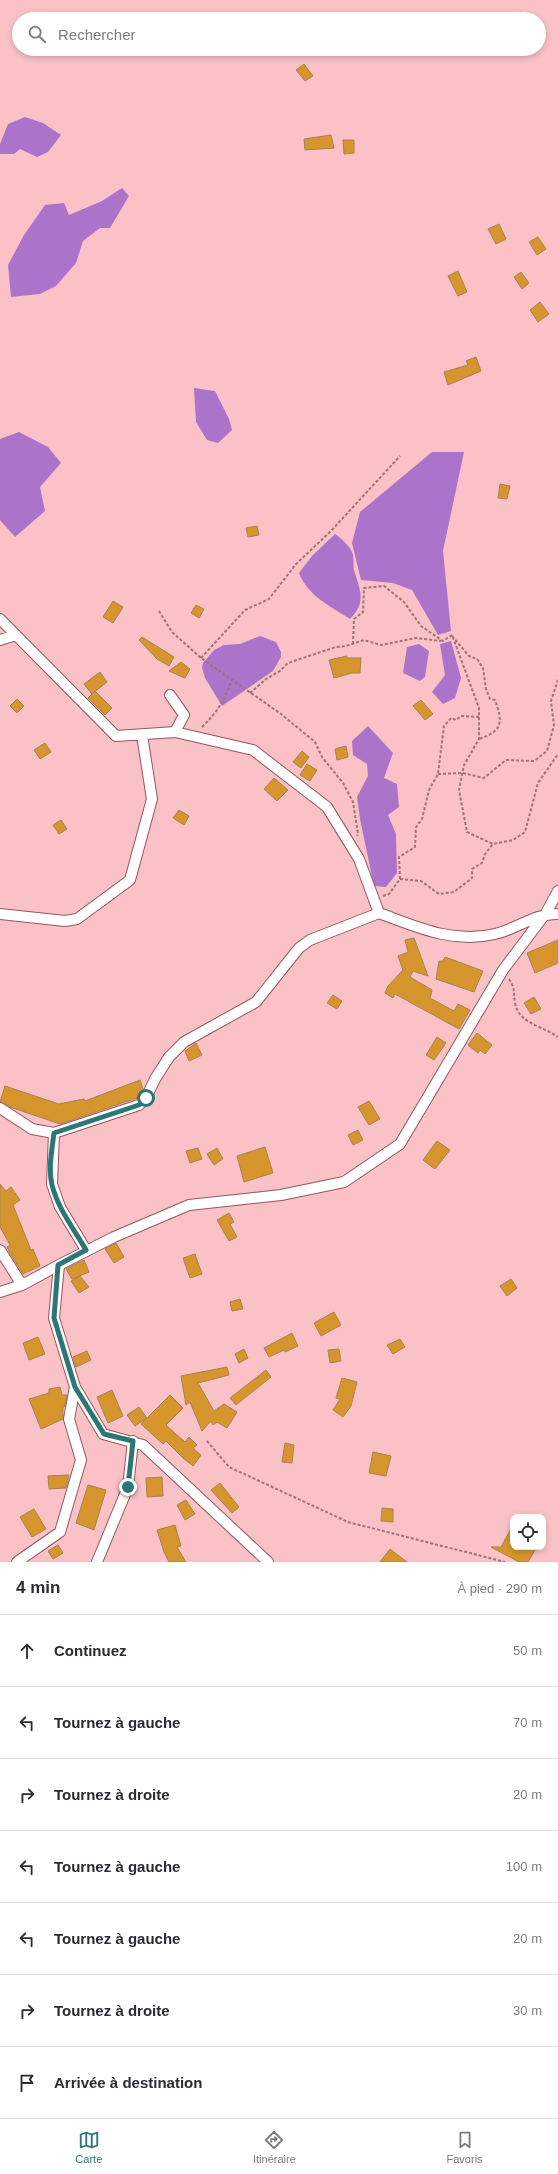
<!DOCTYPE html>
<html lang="fr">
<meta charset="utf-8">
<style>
:root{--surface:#fff;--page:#f2f2f3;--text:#2b2b33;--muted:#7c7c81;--line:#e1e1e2;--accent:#2d7675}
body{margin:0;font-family:Arial,sans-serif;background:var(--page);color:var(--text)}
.controls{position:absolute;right:12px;bottom:12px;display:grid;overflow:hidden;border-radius:8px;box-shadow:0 2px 6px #0003}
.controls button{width:36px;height:36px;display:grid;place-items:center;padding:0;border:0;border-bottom:1px solid var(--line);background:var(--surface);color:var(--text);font:20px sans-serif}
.stop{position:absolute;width:12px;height:12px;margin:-9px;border:3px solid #2d7675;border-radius:50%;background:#fff}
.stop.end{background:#2d7675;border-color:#fff;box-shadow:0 1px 4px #0008}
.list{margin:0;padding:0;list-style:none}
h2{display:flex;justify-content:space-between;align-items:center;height:52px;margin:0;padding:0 16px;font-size:17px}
h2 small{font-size:13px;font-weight:400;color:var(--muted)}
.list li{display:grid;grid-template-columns:26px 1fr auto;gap:12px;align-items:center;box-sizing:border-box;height:72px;padding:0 16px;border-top:1px solid var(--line)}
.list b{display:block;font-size:15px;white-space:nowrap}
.list em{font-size:13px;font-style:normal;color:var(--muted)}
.icon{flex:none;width:22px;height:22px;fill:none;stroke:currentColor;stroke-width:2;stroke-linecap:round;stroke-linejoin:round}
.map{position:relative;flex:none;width:558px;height:1562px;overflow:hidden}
.search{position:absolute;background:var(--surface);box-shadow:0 2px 6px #0003;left:12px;right:12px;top:12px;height:44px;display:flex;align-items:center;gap:10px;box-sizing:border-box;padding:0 14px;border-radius:22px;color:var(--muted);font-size:15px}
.sheet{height:556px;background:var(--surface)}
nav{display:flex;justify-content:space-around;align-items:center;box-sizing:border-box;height:56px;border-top:1px solid var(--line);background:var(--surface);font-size:11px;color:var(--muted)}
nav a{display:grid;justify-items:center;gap:2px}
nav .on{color:var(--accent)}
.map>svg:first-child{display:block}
.forest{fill:#ac73ca}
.building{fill:#d7952d;stroke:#a78251}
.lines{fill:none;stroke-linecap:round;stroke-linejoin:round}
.street-casing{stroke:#93575d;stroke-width:12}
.path{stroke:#9c7377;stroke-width:2;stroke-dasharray:3 2;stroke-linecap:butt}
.street{stroke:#fff;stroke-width:10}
.route{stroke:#2d7675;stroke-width:5}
</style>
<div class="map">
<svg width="558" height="1562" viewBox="0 0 558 1562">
<rect width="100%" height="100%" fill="#fac2c7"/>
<path class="forest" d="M25,117L43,123L61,135L48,152L37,157L20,149L14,154H0V144L8,124Z
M122,188L129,196L110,228H100L83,241L76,263L56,286L40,294L11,297L8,265L24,235L45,205L64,203L69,215L102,201Z
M194,388L215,391L229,419L232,430L218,443L207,440L196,422Z
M19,432L48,447L61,463L40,487L45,511L15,537L0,520V439Z
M432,452H464L443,551L451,631L438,635L412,590L393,583L361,580L352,543L360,512Z
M335,534C341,538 352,548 353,555C354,560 353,566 354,570C360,590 367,602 350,619C330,606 308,596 299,573L312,556Z
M260,636L276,642L281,652V657L273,671L222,706L205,678L202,668L203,663L214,650L224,645L240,644Z
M451,641L461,678L455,698L443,704L432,692L445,675L440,644Z
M419,644L429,651L425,677L420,681L403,673L407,647Z
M368,726L393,753L384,778L397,784L399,807L388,815L396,834L397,873L386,887L374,886L360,819L357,797L368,776L367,764L353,755L352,741Z"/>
<path class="building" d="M304,64L313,76L305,81L296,70Z
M331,135L334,148L305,150L304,139Z
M343,140H354V153L344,154Z
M499,224L506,239L496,244L488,229Z
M538,237L546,249L537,255L529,242Z
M458,271L467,292L458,296L448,276Z
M521,272L529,283L522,289L514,277Z
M540,302L549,314L538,322L530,310Z
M476,357L481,371L448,385L444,372L468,365L466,361Z
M500,484L510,486L507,499L498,498Z
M257,526L259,535L248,537L246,528Z
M113,601L123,607L113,623L103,617Z
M196,605L204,609L199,618L191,613Z
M142,637L174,657L169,666L157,659L139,640Z
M347,656V658H361L360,673H352L334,678L329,660Z
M181,662L190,669L185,678L169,671Z
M100,672L107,682L92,694L84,684Z
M95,691L112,708L105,715L88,698Z
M17,699L24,706L17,713L10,706Z
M421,700L433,714L425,720L413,706Z
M45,743L51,752L40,759L34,750Z
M346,746L348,757L337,760L335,749Z
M302,751L309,757L301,768L293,762Z
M307,764L317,770L310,781L300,775Z
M274,778L288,790L277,801L264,789Z
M179,810L189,816L184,825L173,818Z
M61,820L67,829L59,834L53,825Z
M414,938L428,976L413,971L410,977L432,990L430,998L454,1011L458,1004L470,1010L459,1029L395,994L393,998L385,993L388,986L403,970L398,956L408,952L405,940Z
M558,940V963L535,973L527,953Z
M445,957L483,971L474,992L436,979L439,961H443Z
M333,995L342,1001L337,1009L327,1003Z
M534,997L541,1009L531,1014L524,1003Z
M477,1033L492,1045L485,1054L480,1050L478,1053L468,1045Z
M437,1037L446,1043L434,1060L426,1055Z
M196,1043L202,1055L189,1061L185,1051Z
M140,1080L143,1089L137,1098L60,1124L10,1107L0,1102L5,1086L59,1104L84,1099L85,1101Z
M369,1101L380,1119L369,1125L358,1107Z
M358,1130L363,1140L353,1145L348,1135Z
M437,1141L450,1150L435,1169L423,1160Z
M265,1147L273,1173L244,1182L237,1156Z
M198,1148L202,1159L190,1163L186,1151Z
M217,1148L223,1159L214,1165L207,1154Z
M0,1184L6,1191L11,1187L20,1200L13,1205L31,1250L33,1249L40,1266L23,1274L10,1253L7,1247L10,1245L0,1227Z
M229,1213L234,1222L230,1224L237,1237L229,1241L217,1220Z
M116,1243L124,1257L114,1263L105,1249Z
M195,1254L202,1274L190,1278L183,1258Z
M84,1260L89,1272L72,1279L66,1269Z
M80,1276L89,1287L79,1293L71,1281Z
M511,1279L517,1288L507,1296L500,1286Z
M240,1299L243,1309L232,1311L230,1302Z
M334,1312L341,1325L321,1336L314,1323Z
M292,1333L298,1346L285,1352L284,1350L269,1357L264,1348Z
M38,1337L45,1354L29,1360L23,1343Z
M400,1339L405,1347L393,1354L387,1345Z
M244,1349L248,1358L239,1363L235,1354Z
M339,1349L341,1361L330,1363L328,1350Z
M87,1351L91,1360L76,1367L73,1357Z
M227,1367L229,1375L198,1383L214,1411L224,1404L237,1412L227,1428L217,1422L213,1425L211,1421L202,1431L190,1402L186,1405L181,1376Z
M266,1370L271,1377L236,1405L230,1398Z
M342,1378L357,1382L351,1406L343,1417L333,1410L340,1399L336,1398Z
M60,1387L62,1395H67L65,1406L63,1407V1419L41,1429L29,1399L49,1393V1389Z
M112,1390L123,1416L108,1423L97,1397Z
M170,1395L183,1408L166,1425L185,1442L189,1437L197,1445L193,1448L201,1455L193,1466L183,1458L166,1441L163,1444L141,1424Z
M139,1407L147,1418L135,1426L127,1415Z
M285,1443L294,1445L292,1463L282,1462Z
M373,1452L391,1456L386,1476L369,1473Z
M69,1475L66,1488L49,1489L48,1476Z
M162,1477L163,1496L147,1497L146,1478Z
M220,1483L239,1507L232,1513L211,1490Z
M88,1485L106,1490L94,1530L76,1523Z
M186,1500L195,1514L185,1520L177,1505Z
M382,1508L393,1509V1522L381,1521Z
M34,1509L46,1529L32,1537L20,1517Z
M175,1525L181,1546L177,1547L186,1562H169L164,1552L157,1530Z
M513,1525V1547H529L535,1550L528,1562H519L491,1547H501Z
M58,1545L63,1553L53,1559L48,1551Z
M390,1549L407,1562H380Z"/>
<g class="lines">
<g class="street-casing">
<path id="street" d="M0,619L116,736L175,732L253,750L327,807L359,859L379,913C417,927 453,944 495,934C517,929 535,913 558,914
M0,640L16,635
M170,695L184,715L175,732
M0,914L65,921L77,919L130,880L152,799L142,735
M0,1108L32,1129L54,1133L139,1105L146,1098L155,1079L169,1057L184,1042L256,1002L299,948L310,940L379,913
M54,1133L52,1184L60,1207L86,1250
M0,1250L22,1285
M0,1292L22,1285L59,1265
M75,1387L103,1434L143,1445L268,1562
M17,1562L60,1532L81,1460L69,1419L75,1387L54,1318L59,1265L114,1237L189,1205L281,1195L344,1182L400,1144L503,970L546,913L558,891
M97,1562L128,1487L133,1441"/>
</g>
<path class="path" d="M159,611L172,632L201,658L281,714L315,742L322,757L343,783L353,802L358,834L357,836
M452,636L469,656L477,659L483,668L486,689L490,699L495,700C503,722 503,731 479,739
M353,644L354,619L363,612L364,588L384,586L404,602L421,626L443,641L452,635L479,708V739L464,765L459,790L467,832L493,844L513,840L525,832L538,783L558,754
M201,658L245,610L269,599L296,564L330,532L400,456
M250,693L266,679L280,671L288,663L336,647L346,646L364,640L381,645L416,638L441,641
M202,727C218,711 224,701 232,680
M438,774L463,773L484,778L506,760L534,761L547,751L554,725L551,701L558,680
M400,879L399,857L415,847L416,827L422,819L429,790L438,774L444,726L451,718L456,720L461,716L479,717
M383,896L389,894L400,879L421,881L439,894L454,892L472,878V869L482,863L485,854L493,844
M509,979C516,990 513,992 515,1003C519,1024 543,1026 558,1037
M207,1441L229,1467L348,1522L505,1562"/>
<use href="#street" class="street"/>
</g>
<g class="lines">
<path class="route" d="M128,1487L133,1441L104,1434L75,1387L54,1318L58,1265L86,1250C74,1229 58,1209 52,1185C48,1169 52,1149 54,1133L139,1105L146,1098"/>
</g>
</svg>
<div class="controls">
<button><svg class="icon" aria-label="locate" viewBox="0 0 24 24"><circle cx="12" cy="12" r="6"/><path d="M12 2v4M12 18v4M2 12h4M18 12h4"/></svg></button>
</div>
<div class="stop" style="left:146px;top:1098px"></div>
<div class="stop end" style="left:128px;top:1487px"></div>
<div class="search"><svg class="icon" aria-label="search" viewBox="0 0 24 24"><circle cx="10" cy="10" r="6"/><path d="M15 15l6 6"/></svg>Rechercher</div>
</div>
<section class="sheet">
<h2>4 min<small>À pied · 290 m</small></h2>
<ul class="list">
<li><svg class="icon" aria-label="ahead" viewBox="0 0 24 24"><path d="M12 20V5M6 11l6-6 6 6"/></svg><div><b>Continuez</b></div><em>50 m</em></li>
<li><svg class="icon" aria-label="left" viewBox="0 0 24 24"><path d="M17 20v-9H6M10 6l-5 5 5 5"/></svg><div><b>Tournez à gauche</b></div><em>70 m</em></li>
<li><svg class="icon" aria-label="right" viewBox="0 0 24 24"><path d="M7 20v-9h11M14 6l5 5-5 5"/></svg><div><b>Tournez à droite</b></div><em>20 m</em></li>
<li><svg class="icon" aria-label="left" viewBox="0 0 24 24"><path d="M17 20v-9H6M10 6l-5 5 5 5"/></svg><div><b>Tournez à gauche</b></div><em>100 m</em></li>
<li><svg class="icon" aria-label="left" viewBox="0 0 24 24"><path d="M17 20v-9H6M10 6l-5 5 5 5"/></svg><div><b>Tournez à gauche</b></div><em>20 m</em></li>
<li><svg class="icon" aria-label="right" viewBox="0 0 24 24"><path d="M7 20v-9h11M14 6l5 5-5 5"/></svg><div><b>Tournez à droite</b></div><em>30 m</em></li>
<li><svg class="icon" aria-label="arrive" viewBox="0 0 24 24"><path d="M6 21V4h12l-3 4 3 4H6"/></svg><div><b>Arrivée à destination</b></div></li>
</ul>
</section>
<nav>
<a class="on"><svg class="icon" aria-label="map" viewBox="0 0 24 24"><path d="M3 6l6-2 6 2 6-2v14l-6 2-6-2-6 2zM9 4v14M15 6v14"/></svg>Carte</a>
<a><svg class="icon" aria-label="directions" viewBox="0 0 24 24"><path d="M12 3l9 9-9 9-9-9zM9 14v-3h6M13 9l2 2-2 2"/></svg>Itinéraire</a>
<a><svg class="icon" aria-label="saved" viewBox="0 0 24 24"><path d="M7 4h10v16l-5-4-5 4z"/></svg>Favoris</a>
</nav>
